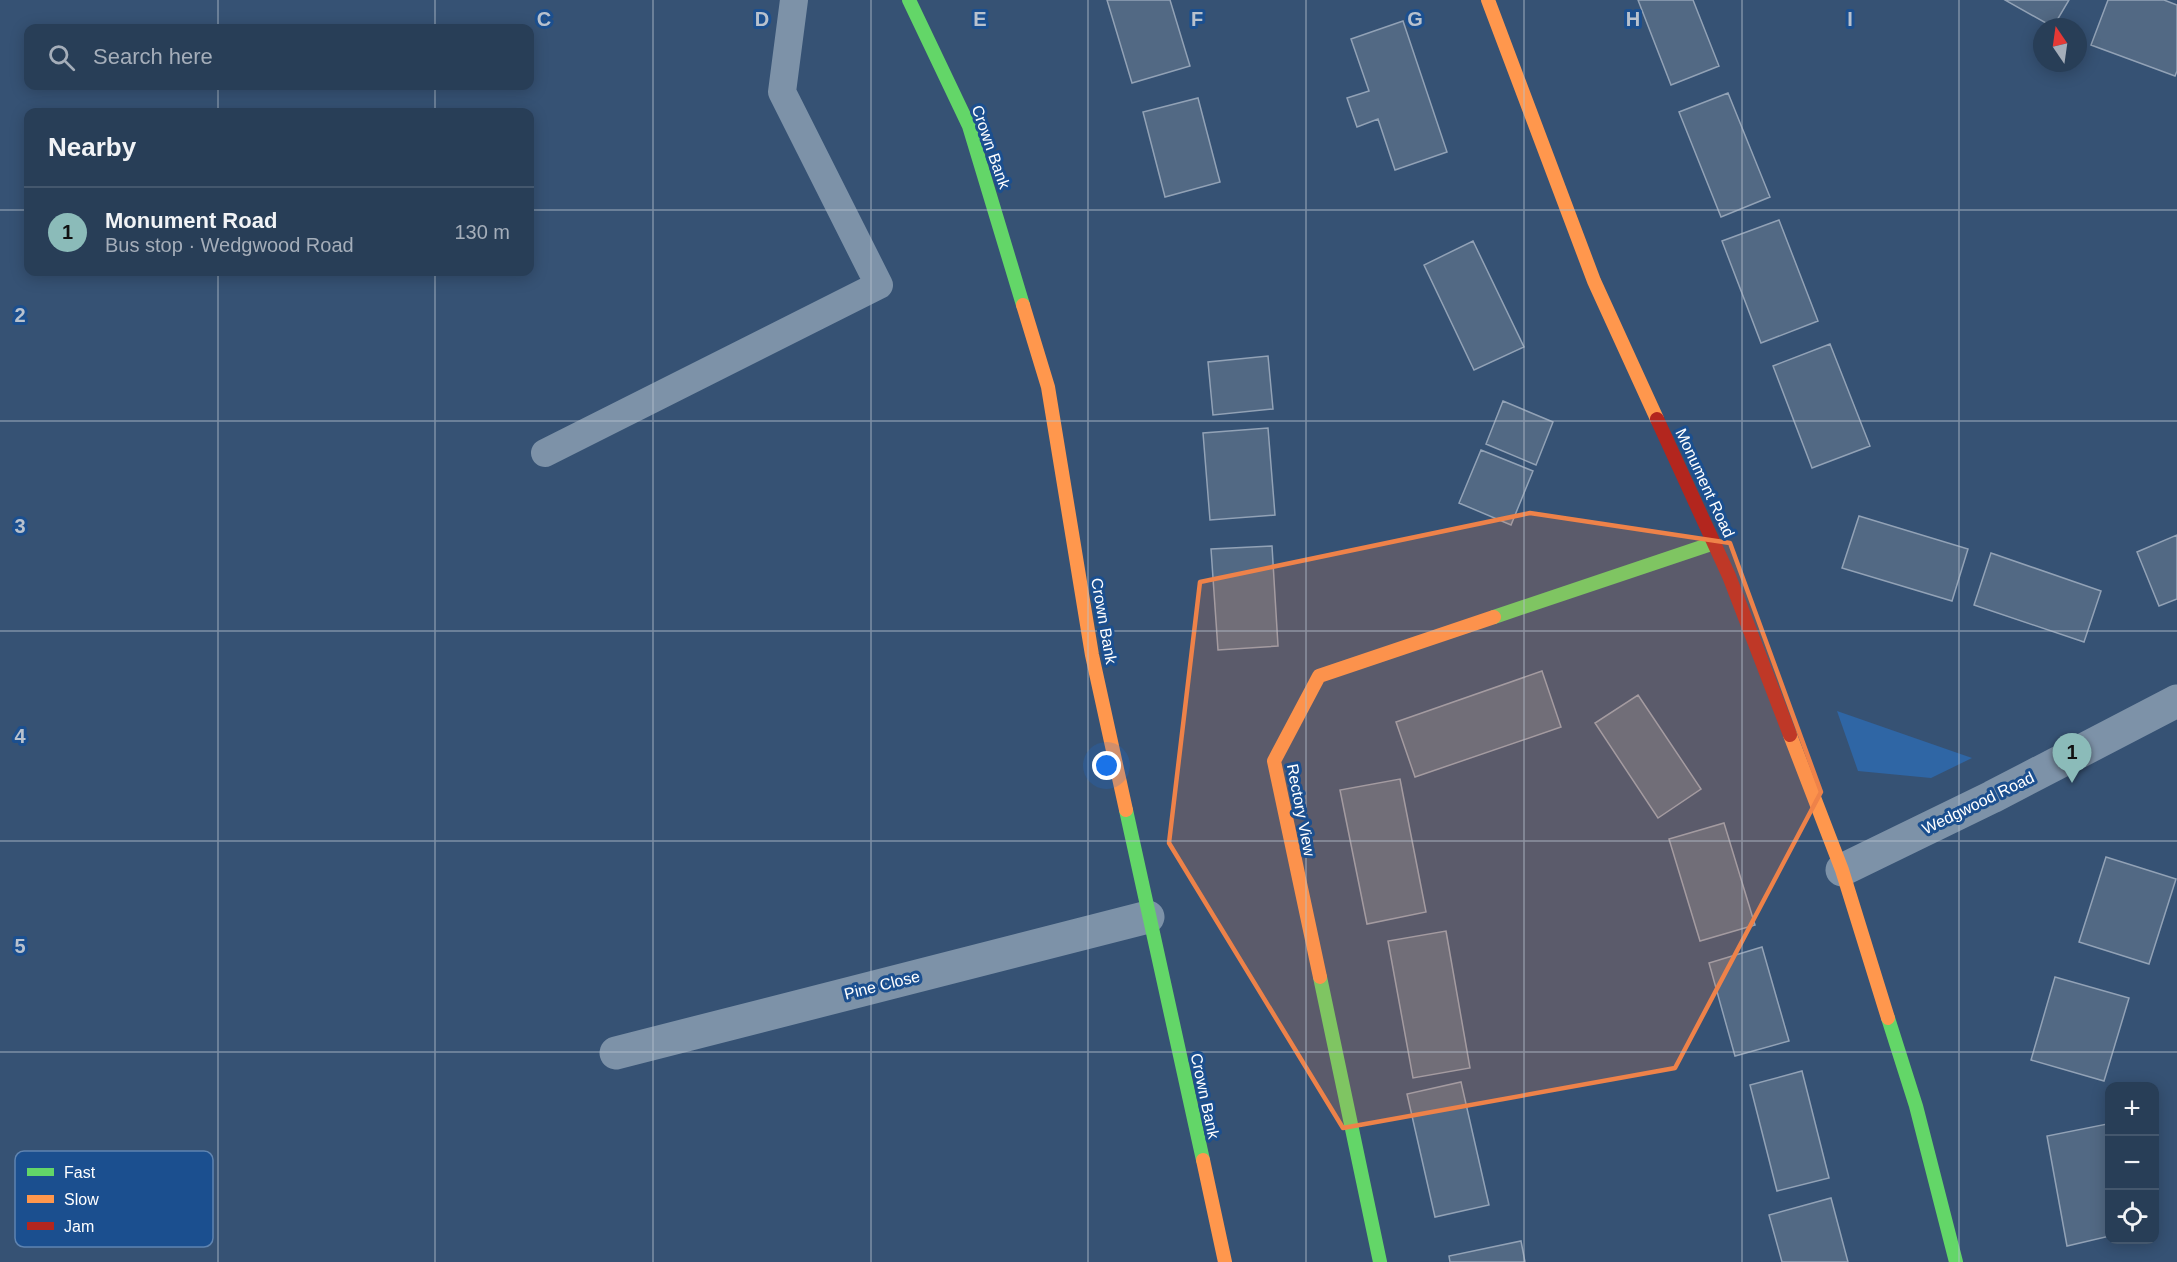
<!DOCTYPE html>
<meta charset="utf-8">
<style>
:root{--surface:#283e57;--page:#344961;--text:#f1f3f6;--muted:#a5aeba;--line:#44576d;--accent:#8bbbb9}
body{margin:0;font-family:Arial,sans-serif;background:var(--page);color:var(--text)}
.controls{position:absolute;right:18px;bottom:18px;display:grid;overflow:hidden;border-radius:12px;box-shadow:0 3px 15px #0003}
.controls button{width:54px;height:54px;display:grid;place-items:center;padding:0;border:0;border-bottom:2px solid var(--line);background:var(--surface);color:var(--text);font:30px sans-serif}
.compass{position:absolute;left:2033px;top:18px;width:54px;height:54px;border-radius:50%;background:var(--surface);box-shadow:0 3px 15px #0003;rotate:347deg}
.you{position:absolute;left:1107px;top:766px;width:21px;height:21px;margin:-15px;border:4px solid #fff;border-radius:50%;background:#1a73e8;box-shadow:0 0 0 9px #1a73e833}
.badge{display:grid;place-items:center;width:39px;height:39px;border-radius:50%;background:var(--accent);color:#111;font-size:20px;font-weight:700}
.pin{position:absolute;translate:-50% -50px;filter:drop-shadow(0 2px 3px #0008)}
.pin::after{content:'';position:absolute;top:32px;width:21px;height:18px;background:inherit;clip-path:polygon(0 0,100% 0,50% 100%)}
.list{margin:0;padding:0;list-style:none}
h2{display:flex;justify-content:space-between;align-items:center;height:78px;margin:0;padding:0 24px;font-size:26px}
h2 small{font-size:20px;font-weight:400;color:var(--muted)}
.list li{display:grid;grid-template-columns:39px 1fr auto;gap:18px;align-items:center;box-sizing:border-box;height:90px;padding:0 24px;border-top:2px solid var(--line)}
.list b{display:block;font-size:22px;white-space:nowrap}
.list p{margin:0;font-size:20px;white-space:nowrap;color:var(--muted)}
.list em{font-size:20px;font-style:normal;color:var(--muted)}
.icon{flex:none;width:33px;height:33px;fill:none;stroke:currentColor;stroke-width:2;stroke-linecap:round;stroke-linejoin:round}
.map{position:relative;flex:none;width:2177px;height:1262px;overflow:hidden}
.search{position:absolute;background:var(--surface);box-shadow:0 3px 15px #0003;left:24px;top:24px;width:510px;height:66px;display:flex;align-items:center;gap:15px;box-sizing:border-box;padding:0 21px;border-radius:12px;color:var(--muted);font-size:22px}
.panel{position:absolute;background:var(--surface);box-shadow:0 3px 15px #0003;left:24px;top:108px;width:510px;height:168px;border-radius:12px}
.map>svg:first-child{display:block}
.green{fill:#2f66a5}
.building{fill:#526984;stroke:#92a2b6;stroke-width:1.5}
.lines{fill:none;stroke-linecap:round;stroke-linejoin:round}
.lane{stroke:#7d92a8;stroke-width:28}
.street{stroke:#7d92a8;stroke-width:33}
.fast{stroke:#63d668;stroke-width:14}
.slow{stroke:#ff974d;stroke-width:14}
.jam{stroke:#b3261e;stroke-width:14}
.marked{fill:#ee8249;fill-opacity:0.2;stroke:#ee8249;stroke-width:4.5;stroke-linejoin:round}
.grid{fill:none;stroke:#b9c2ce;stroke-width:1.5;stroke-opacity:0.55}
.labels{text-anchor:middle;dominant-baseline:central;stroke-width:6;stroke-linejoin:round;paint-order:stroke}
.street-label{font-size:16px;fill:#fff;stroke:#1b4f8f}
.key{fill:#1b4f8f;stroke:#5f84b1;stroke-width:1.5}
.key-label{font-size:16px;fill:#fff}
.grid-label{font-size:20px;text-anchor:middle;font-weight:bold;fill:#b9c2ce;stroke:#1b4f8f;stroke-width:6;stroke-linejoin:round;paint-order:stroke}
</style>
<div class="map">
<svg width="2177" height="1262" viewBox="0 0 2177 1262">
<rect width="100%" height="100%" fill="#365274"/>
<path class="green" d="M1837,711L1972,758L1931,778L1858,771Z"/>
<path class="building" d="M1107,0H1170L1190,66L1132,83Z
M1638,0H1693L1719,66L1671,85Z
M2005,0H2069L2053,27Z
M2108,0H2164L2177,5V71L2175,76L2091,45Z
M1403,21L1447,152L1395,170L1378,119L1357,127L1347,98L1369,91L1351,39Z
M1728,93L1770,197L1721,217L1679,112Z
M1198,98L1220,182L1165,197L1143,112Z
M1779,220L1818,321L1761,343L1722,241Z
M1473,241L1524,347L1474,370L1424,265Z
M1830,344L1870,446L1812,468L1773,366Z
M1268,356L1273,409L1213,415L1208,362Z
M1503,401L1553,422L1536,465L1486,444Z
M1268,428L1275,515L1210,520L1203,433Z
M1481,450L1533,471L1511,525L1459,503Z
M1859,516L1968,549L1952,601L1842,568Z
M2177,535V599L2159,606L2137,552Z
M1272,546L1278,646L1218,650L1211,549Z
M1991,553L2101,591L2084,642L1974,605Z
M1542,671L1561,727L1415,777L1396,722Z
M1638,695L1701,789L1658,818L1595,723Z
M1400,779L1426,912L1367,924L1340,790Z
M1724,823L1755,925L1700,941L1669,839Z
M2106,857L2176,879L2149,964L2079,942Z
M1446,931L1470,1068L1413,1078L1388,941Z
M1762,947L1789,1041L1735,1056L1709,963Z
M2055,977L2129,998L2104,1081L2031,1060Z
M1802,1071L1829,1178L1777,1191L1750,1085Z
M1461,1082L1489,1205L1435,1217L1407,1094Z
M2107,1124L2110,1135V1236L2067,1246L2047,1136Z
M1831,1198L1848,1262H1782L1769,1215Z
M1521,1241L1525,1262H1450L1449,1256Z"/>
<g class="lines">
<path class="lane" d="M545,453L879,285L782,92L794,0"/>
<path class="street" d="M1842,870L1992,797L2177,701
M616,1053L1148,917"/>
<path class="fast" d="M909,0L969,126L1023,305
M1494,617L1714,543
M1126,810L1203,1160
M1320,977L1380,1262
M1888,1018L1916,1106L1956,1262"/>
<path class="slow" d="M1488,0L1594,281L1657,419
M1023,305L1048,387L1092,655L1126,810
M1790,735L1842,870L1888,1018
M1320,977L1274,761L1319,676L1494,617
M1203,1160L1225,1262"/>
<path class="jam" d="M1657,419L1729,576L1790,735"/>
</g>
<path class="marked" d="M1530,513L1730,543L1821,792L1675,1068L1343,1128L1169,843L1200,582Z"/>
<path class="grid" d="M218,0V28M435,0V28M653,0V1262M871,0V1262M1088,0V1262M1306,0V1262M1524,0V1262M1742,0V1262M1959,0V1262M218,86V112M435,86V112M0,210H28M530,210H2177M218,272V1262M435,272V1262M0,421H2177M0,631H2177M0,841H2177M0,1052H2177"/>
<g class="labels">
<g class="street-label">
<text transform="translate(991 147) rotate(71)">Crown Bank</text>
<text transform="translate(1705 483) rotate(65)">Monument Road</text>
<text transform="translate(1104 621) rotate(80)">Crown Bank</text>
<text transform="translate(1978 803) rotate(-26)">Wedgwood Road</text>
<text transform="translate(1301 810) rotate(79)">Rectory View</text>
<text transform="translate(882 985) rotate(-14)">Pine Close</text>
<text transform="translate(1205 1096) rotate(78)">Crown Bank</text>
</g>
</g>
<rect x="15" y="1151" width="198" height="96" rx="9" class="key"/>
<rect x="27" y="1168" width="27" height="8" fill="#63d668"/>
<rect x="27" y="1195" width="27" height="8" fill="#ff974d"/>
<rect x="27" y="1222" width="27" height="8" fill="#b3261e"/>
<g class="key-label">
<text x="64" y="1178">Fast</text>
<text x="64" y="1205">Slow</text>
<text x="64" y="1232">Jam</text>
</g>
<g class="grid-label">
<text x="544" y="26">C</text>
<text x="762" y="26">D</text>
<text x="980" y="26">E</text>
<text x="1197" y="26">F</text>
<text x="1415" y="26">G</text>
<text x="1633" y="26">H</text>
<text x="1850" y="26">I</text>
<text x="20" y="322">2</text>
<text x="20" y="533">3</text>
<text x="20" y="743">4</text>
<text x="20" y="953">5</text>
</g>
</svg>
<div class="controls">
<button>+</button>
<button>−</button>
<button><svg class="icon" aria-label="locate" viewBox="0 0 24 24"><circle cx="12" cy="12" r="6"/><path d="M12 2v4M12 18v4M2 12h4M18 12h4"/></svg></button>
</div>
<svg class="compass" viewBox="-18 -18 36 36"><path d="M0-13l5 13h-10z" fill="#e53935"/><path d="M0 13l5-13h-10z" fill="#a5aeba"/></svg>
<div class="you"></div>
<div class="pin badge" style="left:2072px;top:783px">1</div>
<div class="search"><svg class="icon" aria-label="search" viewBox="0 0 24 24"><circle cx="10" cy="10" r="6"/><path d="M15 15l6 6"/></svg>Search here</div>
<section class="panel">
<h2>Nearby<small></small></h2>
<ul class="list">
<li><span class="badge">1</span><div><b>Monument Road</b><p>Bus stop · Wedgwood Road</p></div><em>130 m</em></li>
</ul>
</section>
</div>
